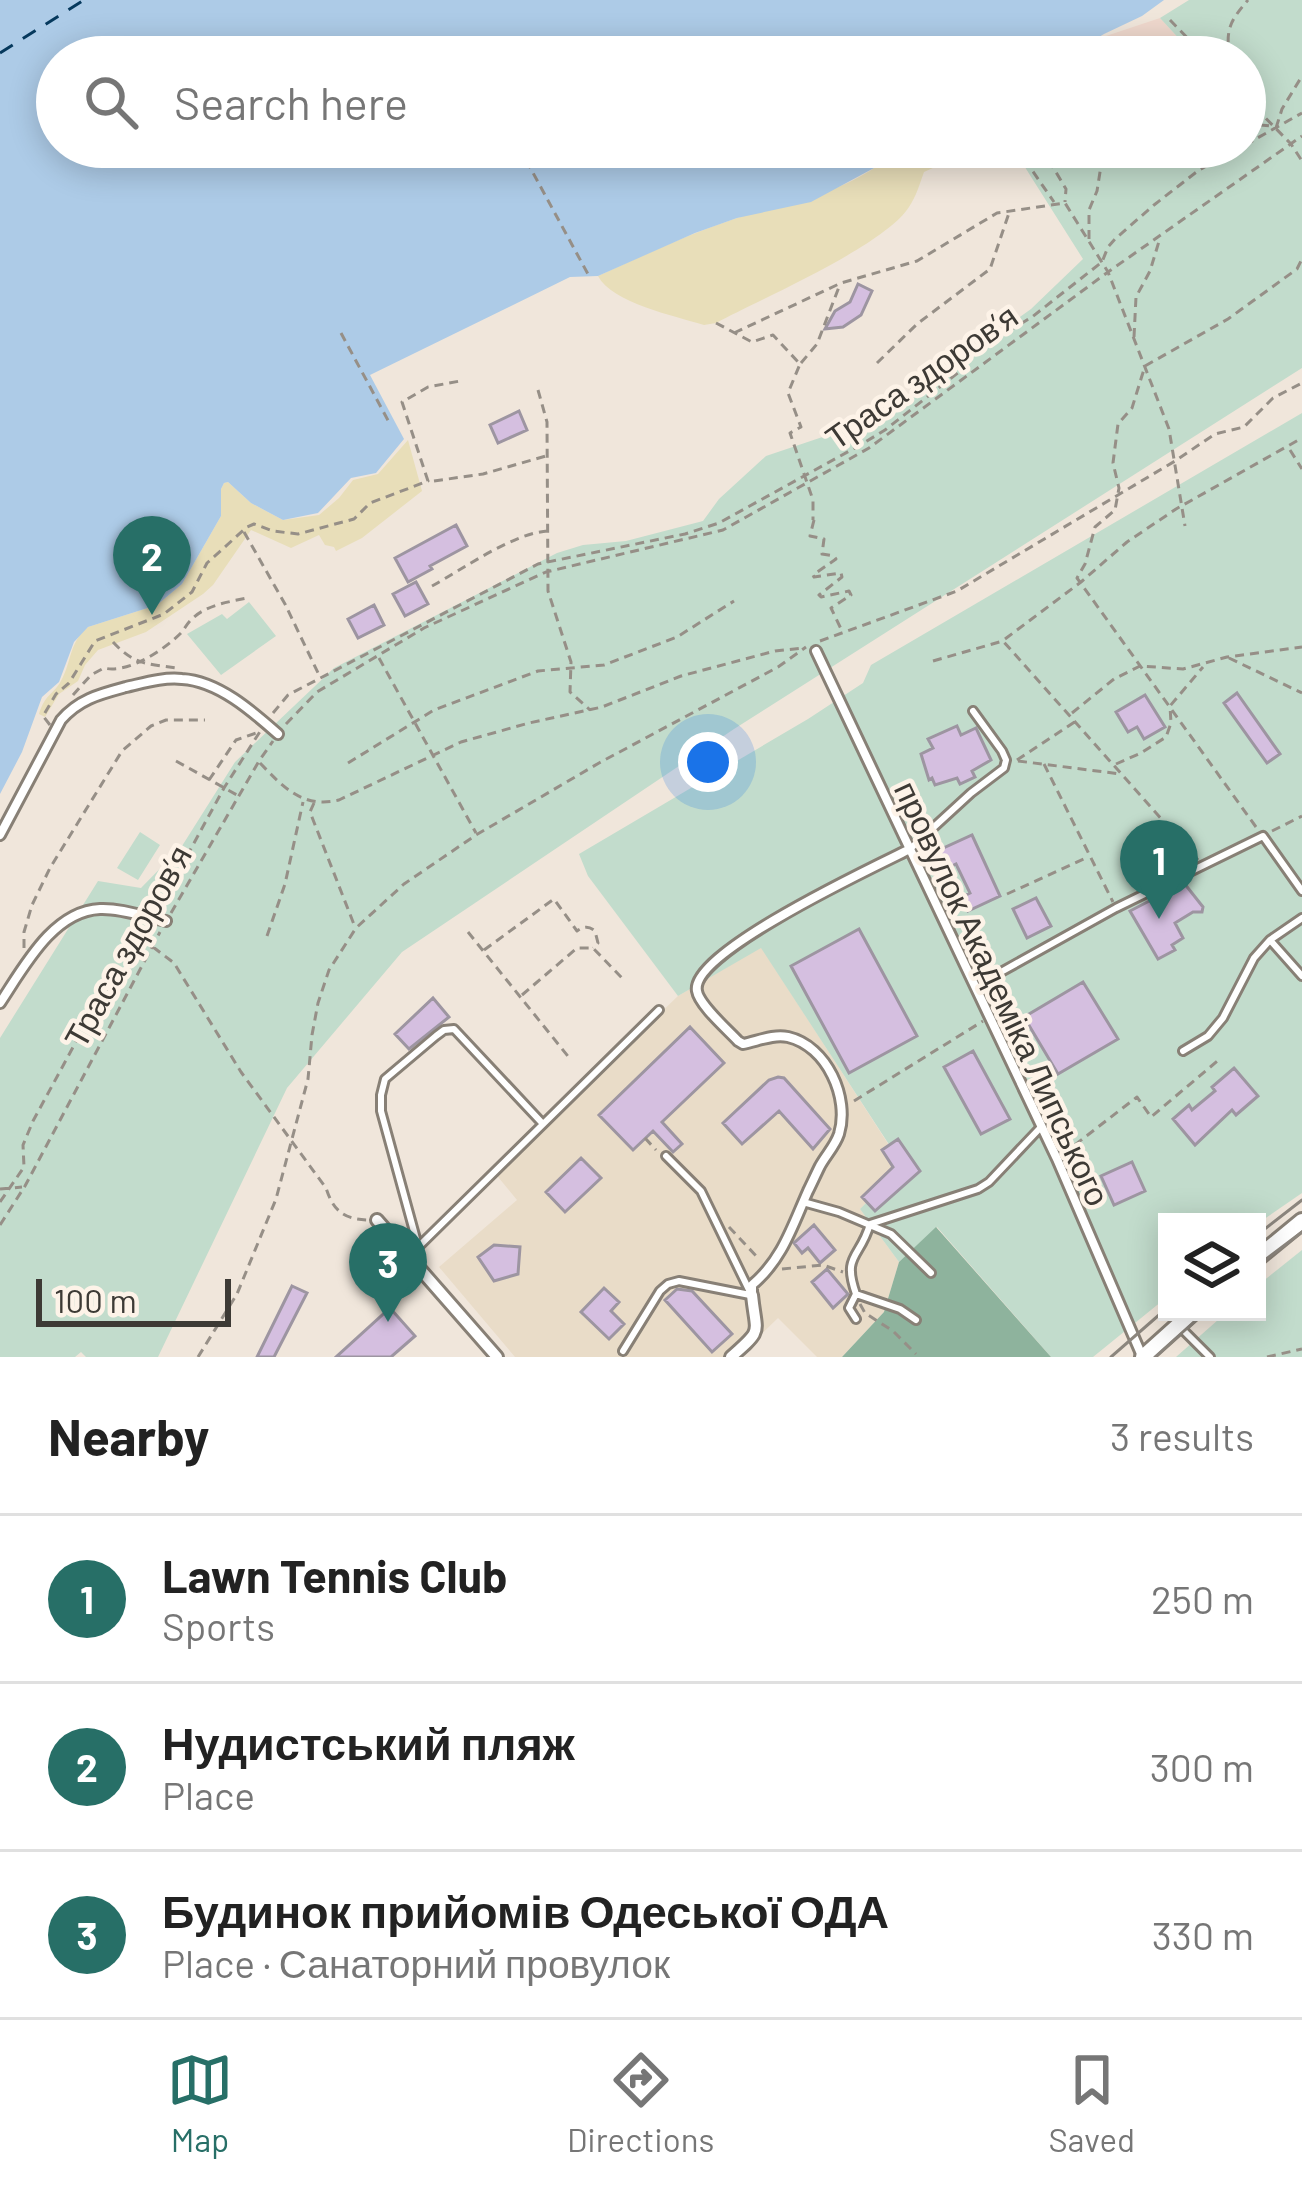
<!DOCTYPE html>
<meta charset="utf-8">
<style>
:root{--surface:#fff;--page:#f2f2f2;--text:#222;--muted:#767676;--line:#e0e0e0;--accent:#276f67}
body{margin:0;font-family:Barlow,sans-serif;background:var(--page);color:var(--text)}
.controls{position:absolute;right:36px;bottom:36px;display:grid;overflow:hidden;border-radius:0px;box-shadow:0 6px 30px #0003}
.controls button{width:108px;height:108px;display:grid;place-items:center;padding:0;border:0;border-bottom:3px solid var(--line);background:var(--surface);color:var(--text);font:60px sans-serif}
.scale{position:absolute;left:36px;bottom:30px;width:195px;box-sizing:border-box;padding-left:12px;border:6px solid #3d3a35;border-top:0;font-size:33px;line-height:42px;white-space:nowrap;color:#3d3a35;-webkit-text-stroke:9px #fdf3e8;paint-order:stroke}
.you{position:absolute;left:708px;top:762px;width:42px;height:42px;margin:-30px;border:9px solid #fff;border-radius:50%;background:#1a73e8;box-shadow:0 0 0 18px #1a73e833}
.badge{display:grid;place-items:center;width:78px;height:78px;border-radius:50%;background:var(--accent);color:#fff;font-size:39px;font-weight:700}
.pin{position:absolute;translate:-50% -99px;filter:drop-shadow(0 3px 6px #0008)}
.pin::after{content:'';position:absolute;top:63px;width:42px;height:36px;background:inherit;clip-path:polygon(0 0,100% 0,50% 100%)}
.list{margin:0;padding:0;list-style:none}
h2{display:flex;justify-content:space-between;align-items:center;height:156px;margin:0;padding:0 48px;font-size:51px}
h2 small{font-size:39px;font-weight:400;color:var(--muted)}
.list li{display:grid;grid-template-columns:78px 1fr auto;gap:36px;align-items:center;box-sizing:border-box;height:168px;padding:0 48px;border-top:3px solid var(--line)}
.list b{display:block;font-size:45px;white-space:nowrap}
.list p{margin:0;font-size:39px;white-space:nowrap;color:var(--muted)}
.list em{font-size:39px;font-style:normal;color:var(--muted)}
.icon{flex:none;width:66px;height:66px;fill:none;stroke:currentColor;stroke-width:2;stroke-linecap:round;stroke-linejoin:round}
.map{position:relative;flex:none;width:1302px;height:1357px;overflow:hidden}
.search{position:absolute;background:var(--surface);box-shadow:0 6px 30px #0003;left:36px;right:36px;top:36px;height:132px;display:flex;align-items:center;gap:30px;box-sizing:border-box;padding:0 42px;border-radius:66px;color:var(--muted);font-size:45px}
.sheet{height:660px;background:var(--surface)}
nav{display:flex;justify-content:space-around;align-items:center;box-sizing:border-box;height:168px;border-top:3px solid var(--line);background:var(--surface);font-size:33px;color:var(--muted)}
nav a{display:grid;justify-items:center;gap:6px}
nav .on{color:var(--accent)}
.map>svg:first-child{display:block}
.commercial{fill:#e9dcc8}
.industrial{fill:#efd8cd}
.green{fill:#c2dccc}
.forest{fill:#8eb39d}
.sand{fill:#e8deb9}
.water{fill:#adcbe7}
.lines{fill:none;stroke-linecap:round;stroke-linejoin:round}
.ferry{stroke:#06395d;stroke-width:3;stroke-dasharray:15 12;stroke-linecap:butt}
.building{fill:#d5bfe0;stroke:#9d95a1;stroke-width:3}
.service-casing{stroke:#888076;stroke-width:12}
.pedestrian-casing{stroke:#888076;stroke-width:14}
.minor-casing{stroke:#888076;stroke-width:16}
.tertiary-casing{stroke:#888076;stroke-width:20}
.path{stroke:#968f87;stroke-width:3;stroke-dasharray:9 6;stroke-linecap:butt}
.service{stroke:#fff;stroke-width:6}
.pedestrian{stroke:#fff;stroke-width:8}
.minor{stroke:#fff;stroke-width:10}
.tertiary{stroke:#fff;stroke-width:14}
.tram{stroke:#8c867e;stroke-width:3}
.labels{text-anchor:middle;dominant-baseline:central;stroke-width:9;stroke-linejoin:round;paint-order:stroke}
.street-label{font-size:33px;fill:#3d3a35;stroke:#fdf3e8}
</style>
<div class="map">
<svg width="1302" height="1357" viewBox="0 0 1302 1357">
<rect width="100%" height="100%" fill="#f0e6db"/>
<path class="commercial" d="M761,947L903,1167L860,1209L899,1262L884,1312L842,1357H817L778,1318L738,1357H515L439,1267L517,1200L494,1172L678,996Z"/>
<path class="industrial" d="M1160,18L1196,57H1106L1097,39Z"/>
<path class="green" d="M1189,0H1302V368L734,729L402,952L287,1088L158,1357H86L81,1352L75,1357H0V1038L98,881L141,888L182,846L235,762L334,668L557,553L583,545L626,541L703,521L719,499L766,456L882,417L1031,309L1083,259L1016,153L1008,147H1245V57H1196L1160,18Z
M1302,413V1193L1257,1224V1222H1167V1297L1093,1357H1051L937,1227L899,1262L860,1209L903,1166L761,948L678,996L588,876L579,854L808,719L863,683L871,665Z
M249,602L276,636L221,675L187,634L222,614L227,619Z
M140,832L160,845L138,880L117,868Z
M1302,1250V1357H1176L1227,1312H1257V1286Z"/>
<path class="forest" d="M936,1227L1051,1357H842L884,1312L899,1262Z"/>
<path class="sand" d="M900,147H924L935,167L924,172C920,183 916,197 909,207C884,246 761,299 716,323L704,325C675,316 612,303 598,276C643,255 689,234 737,218C795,200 855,192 900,147Z
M408,440L422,491L362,538L336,551L334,547L325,545L319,535L291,548L251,530L213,585L203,594L146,632L98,650L85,665L78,681L59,694L45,717L39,714C45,694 53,695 61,681C72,661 69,642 88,627L157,605L182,584L221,516V489L224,483L228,482L251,503L283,520L319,515L339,498L353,480L378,474Z"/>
<path class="water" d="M0,0H1164L1142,16L1104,34L1065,57H57V147H900L874,168L811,202L737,218L695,233L598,276L570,277L370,375L404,439L376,473L351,478L318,513L283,520L251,503L228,482L224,483L221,489V516L182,584L157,605L88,627L74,642L59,682L42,697L22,752L0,794Z"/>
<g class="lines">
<path class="ferry" d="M0,53L84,0"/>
</g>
<path class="building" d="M858,284L872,291L861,315L843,327L825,329L835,311L850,302Z
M519,411L527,430L498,443L490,425Z
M456,525L467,546L430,566L432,569L408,582L395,558Z
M416,582L428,604L405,616L393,594Z
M374,605L384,625L358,638L348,619Z
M1237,693L1280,754L1267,763L1224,703Z
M1145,695L1165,727L1144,739L1137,727L1128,732L1116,712Z
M957,726L961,735L976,728L991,760L972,771L975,777L960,784L957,778L935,785L932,778L929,780L921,754L933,748L928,739Z
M972,835L1000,896L968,911L962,897L970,893L956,864L935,874L926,856Z
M1184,883L1203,907L1202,912H1193L1175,923L1183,938L1172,945L1175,950L1158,959L1130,911Z
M1036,898L1051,926L1027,938L1013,909Z
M859,929L917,1036L849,1073L791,966Z
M1083,982L1118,1039L1058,1074L1024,1017Z
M433,998L449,1017L409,1049L395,1034Z
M690,1027L724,1063L662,1122L682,1144L673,1152L653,1131L633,1150L599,1115Z
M973,1051L1010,1119L981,1134L944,1067Z
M1234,1068L1258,1096L1236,1115L1232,1110L1195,1145L1173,1119L1189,1105L1192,1110L1215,1091L1212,1087Z
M778,1077L784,1078L830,1129L813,1149L779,1111L742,1144L723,1123L769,1080Z
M898,1139L920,1171L875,1211L862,1197L893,1167L882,1150Z
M581,1158L601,1178L565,1212L546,1192Z
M1132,1162L1145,1191L1114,1205L1101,1176Z
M814,1225L835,1250L820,1263L808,1248L802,1253L794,1243Z
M494,1245L520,1247L518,1274L494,1281L478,1257Z
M827,1269L848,1294L833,1308L812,1282Z
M292,1286L307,1293L274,1357H257Z
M604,1288L619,1302L611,1311L624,1324L609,1339L581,1312Z
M677,1289L692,1291L732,1334L712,1352L665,1300Z
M390,1308L415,1336L391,1357H336Z"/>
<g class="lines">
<g class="service-casing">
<path id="service" d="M910,849L971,793L1004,768L1006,760L1002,751L973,711
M1270,940L1302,976
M1001,972L1116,908L1263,836L1302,891
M1183,1051L1208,1036L1223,1018L1254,958L1270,940L1302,918
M666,1156L701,1191L750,1292
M803,1202L839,1212L891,1234L931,1273
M418,1246L381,1111V1095L385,1079L436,1036L444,1030L454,1029L543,1124
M409,1256L659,1010
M856,1294L900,1309L916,1320
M856,1319L849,1308L856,1294C842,1254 860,1259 870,1224L978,1189L989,1182L1041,1127
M1179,1326L1210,1357
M623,1351L660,1291L668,1284L679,1281L750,1295"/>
</g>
<g class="pedestrian-casing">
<path id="pedestrian" d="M816,651L1057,1159L1142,1356
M0,835L61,720C79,699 100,694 126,687C144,683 163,677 182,679C218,681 252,711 278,734
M0,1003C24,967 53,911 100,909C121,908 146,917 166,921
M752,1295V1285C782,1260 792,1227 808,1191C812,1183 816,1174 820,1166C826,1155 835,1146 839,1134C850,1098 827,1046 788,1037C773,1034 758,1041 743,1044L738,1041C728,1030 699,1005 697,991C689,953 876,866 910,849"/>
</g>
<g class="minor-casing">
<path id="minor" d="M377,1220L497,1357
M731,1357C764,1328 756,1335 752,1295"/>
</g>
<g class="tertiary-casing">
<path id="tertiary" d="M1257,1258L1302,1221
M1143,1357L1193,1312"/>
</g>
<path class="path" d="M1170,20L1206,57
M867,40L877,57
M1230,57C1225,30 1230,21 1248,0
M1245,97L1291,144L1302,161
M1245,124L1272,126
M1276,128L1282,109L1302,76
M1245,145L1302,113
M519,147L589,276
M927,147L937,165
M1016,147L1054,202
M1041,147L1066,189L1065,202
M1052,163L1078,157L1095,147
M1089,239V210L1097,191L1104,147
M716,323L752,342L773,335L800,364L788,393L801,427L790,433L813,500V520
M341,333L390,424
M734,333L841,283L917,261L997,213L1065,203L1108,272L1169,429L1185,526
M1134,337L1136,297L1150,271L1160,238
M801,363L817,344L839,287
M877,363L917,324L990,269L1009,213
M538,390L547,422L548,591L571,662L570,692L590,710
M1290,450L1302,469
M434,481L483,474L546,456
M814,520L810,536L824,539L822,554L834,556L836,559L813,575L814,577L841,573L842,577L819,595L821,597L849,591L851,595L831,608L842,631
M244,532L285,604L320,677
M432,586C463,569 513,533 548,531
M1005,639L1081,582L1127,542L1176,509L1302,438
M820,641L957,591L1175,461L1215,434L1244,427L1273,398L1302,383
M113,642C134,665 148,664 177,668
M379,658L476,833
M1229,658L1302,693
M933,661L1003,641L1198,860
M73,695L91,675L104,668C128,674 164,650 181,633C185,628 188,622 193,618C207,605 228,602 247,598
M273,713L288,695L538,564L685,534L719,523L862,444L885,430L959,372L974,352L1032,317L1102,262L1108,247L1115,239L1154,205L1199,170L1241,147
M1072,713L1114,679L1140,666L1183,669L1227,657L1302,647
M286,724L317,692L424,628L546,572L723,530L869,448L1108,272L1302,136
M50,725L43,716L56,694L69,683L95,641L164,614L192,592L207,563L247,527L254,524L273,531L298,534L354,519L370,503L428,481L402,402L428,387L460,381
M1017,760L1076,721
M176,761L237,795
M1018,761L1121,774
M260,763C283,787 303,809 339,800L461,742L529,723L602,707L681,676L775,651L803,648
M348,763L434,710L538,671L604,665L677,637L734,601
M1044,764L1113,902
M1116,764L1141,753L1166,737L1171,723L1170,706L1203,667
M209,780L236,740L259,732
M314,803L310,812L355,927
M1256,827L1077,578L1085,564L1095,527L1115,510L1119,488L1113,463L1118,424L1132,408L1145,366L1228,319L1297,269L1302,259
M1272,831L1302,816
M1007,894L1088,857
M158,909L224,788L261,730
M171,913L259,761L273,741
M468,932L571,1060
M267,936L285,884L303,802
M153,947L174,963L241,1072L326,1188C333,1210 343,1219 367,1220
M24,948V932L32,905L50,868L122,751L151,726L166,720H205
M484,950L554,899L577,931C584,926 589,926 595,931L598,943L593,948
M522,995L577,948H593L623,979
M854,1101L983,1021
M645,1138L656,1150
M1063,1154L1137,1097L1151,1117L1221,1058
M0,1189L22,1187
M0,1202L24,1167L23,1145L33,1121L97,1003L121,979L148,928
M0,1225L25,1186L160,932
M729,1227L759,1259
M782,1269L823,1265L843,1272
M860,1304L865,1313L893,1331L916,1354
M198,1357L237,1294L276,1199L308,1079L312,1035L318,1003L329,970L356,928L404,884L476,835L599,763L778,667L806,647
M1267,1357L1302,1349"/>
<use href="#service" class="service"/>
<use href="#pedestrian" class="pedestrian"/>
<use href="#minor" class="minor"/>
<use href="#tertiary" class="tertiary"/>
<path class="tram" d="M1257,1235L1302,1200
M1257,1266L1302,1232
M1111,1357L1167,1308
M1155,1357L1205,1312"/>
</g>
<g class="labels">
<g class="street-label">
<text transform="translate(921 376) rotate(-35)">Траса здоров’я</text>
<text transform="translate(127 946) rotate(-61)">Траса здоров’я</text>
<text transform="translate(1003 993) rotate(65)">провулок Академіка Липського</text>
</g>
</g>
</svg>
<div class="controls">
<button><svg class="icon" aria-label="layers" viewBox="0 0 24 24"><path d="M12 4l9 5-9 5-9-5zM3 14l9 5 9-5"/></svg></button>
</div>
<div class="scale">100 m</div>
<div class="you"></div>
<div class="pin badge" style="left:1159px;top:919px">1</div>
<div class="pin badge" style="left:152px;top:615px">2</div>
<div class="pin badge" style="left:388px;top:1322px">3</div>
<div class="search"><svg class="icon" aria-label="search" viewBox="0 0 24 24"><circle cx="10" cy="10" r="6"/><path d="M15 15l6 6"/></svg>Search here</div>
</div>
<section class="sheet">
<h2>Nearby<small>3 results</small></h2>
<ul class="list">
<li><span class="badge">1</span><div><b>Lawn Tennis Club</b><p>Sports</p></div><em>250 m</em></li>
<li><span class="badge">2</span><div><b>Нудистський пляж</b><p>Place</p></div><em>300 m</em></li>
<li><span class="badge">3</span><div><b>Будинок прийомів Одеської ОДА</b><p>Place · Санаторний провулок</p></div><em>330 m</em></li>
</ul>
</section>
<nav>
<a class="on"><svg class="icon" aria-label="map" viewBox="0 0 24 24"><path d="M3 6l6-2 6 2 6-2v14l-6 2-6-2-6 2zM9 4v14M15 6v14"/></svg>Map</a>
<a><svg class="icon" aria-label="directions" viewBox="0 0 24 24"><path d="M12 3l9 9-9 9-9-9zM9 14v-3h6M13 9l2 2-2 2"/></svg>Directions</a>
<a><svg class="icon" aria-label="saved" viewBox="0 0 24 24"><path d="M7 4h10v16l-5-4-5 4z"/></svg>Saved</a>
</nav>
